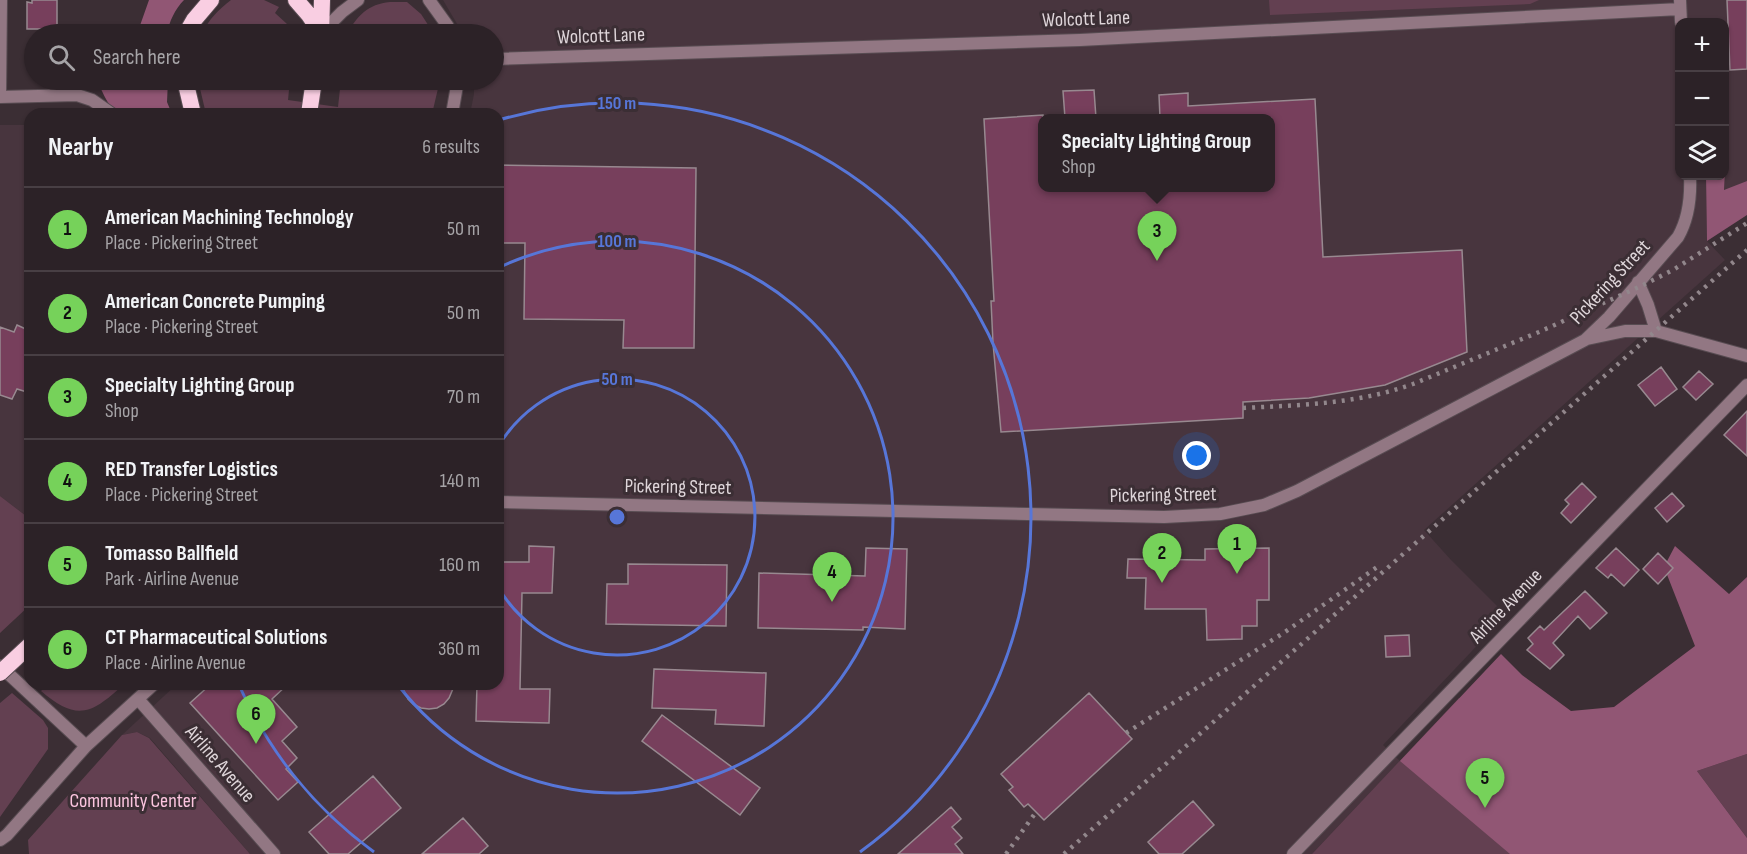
<!DOCTYPE html>
<meta charset="utf-8">
<style>
:root{--surface:#2c2227;--page:#342a2f;--text:#f1f3f6;--muted:#a6a4a7;--line:#483f44;--accent:#76d25a}
body{margin:0;font-family:"Sofia Sans Condensed",sans-serif;background:var(--page);color:var(--text)}
.controls{position:absolute;right:18px;top:18px;display:grid;overflow:hidden;border-radius:12px;box-shadow:0 2px 4px #0004}
.controls button{width:54px;height:54px;display:grid;place-items:center;padding:0;border:0;border-bottom:2px solid var(--line);background:var(--surface);color:var(--text);font:30px sans-serif}
.you{position:absolute;left:1197px;top:456px;width:21px;height:21px;margin:-15px;border:4px solid #fff;border-radius:50%;background:#1a73e8;box-shadow:0 0 0 9px #1a73e833}
.badge{display:grid;place-items:center;width:39px;height:39px;border-radius:50%;background:var(--accent);color:#111;font-size:20px;font-weight:700}
.pin{position:absolute;translate:-50% -50px;filter:drop-shadow(0 2px 3px #0008)}
.pin::after{content:'';position:absolute;top:32px;width:21px;height:18px;background:inherit;clip-path:polygon(0 0,100% 0,50% 100%)}
.popup{position:absolute;left:1038px;top:114px;width:237px;height:78px;box-sizing:border-box;display:grid;place-content:center;border-radius:12px;background:var(--surface);filter:drop-shadow(0 2px 4px #0005);font-size:20px;white-space:nowrap;color:var(--muted)}
.popup b{font-size:22px;color:var(--text)}
.popup::after{content:'';position:absolute;left:50%;top:100%;margin-left:-12px;border:12px solid transparent;border-top-color:var(--surface)}
.list{margin:0;padding:0;list-style:none}
h2{display:flex;justify-content:space-between;align-items:center;height:78px;margin:0;padding:0 24px;font-size:26px}
h2 small{font-size:20px;font-weight:400;color:var(--muted)}
.list li{display:grid;grid-template-columns:39px 1fr auto;gap:18px;align-items:center;box-sizing:border-box;height:84px;padding:0 24px;border-top:2px solid var(--line)}
.list b{display:block;font-size:22px;white-space:nowrap}
.list p{margin:0;font-size:20px;white-space:nowrap;color:var(--muted)}
.list em{font-size:20px;font-style:normal;color:var(--muted)}
.icon{flex:none;width:33px;height:33px;fill:none;stroke:currentColor;stroke-width:2;stroke-linecap:round;stroke-linejoin:round}
.map{position:relative;flex:none;width:1747px;height:854px;overflow:hidden}
.search{position:absolute;background:var(--surface);box-shadow:0 2px 4px #0004;left:24px;top:24px;width:480px;height:66px;display:flex;align-items:center;gap:15px;box-sizing:border-box;padding:0 21px;border-radius:33px;color:var(--muted);font-size:22px}
.panel{position:absolute;background:var(--surface);box-shadow:0 2px 4px #0004;left:24px;top:108px;width:480px;height:582px;border-radius:18px}
.map>svg:first-child{display:block}
.built{fill:#48353e;fill-rule:evenodd}
.green{fill:#634051}
.forest{fill:#915674}
.building{fill:#773f5c;stroke:#988990;stroke-width:1.5}
.lines{fill:none;stroke-linecap:round;stroke-linejoin:round}
.minor-casing{stroke:#584c52;stroke-width:14}
.trunk-casing{stroke:#584c52;stroke-width:18}
.minor{stroke:#927783;stroke-width:12}
.trunk{stroke:#f9cee2;stroke-width:16}
.rail{stroke:#92878c;stroke-width:4.5;stroke-dasharray:3 6;stroke-linecap:butt}
.trunk-bridge-casing{stroke:#584c52;stroke-width:18;stroke-linecap:butt}
.trunk-bridge{stroke:#f9cee2;stroke-width:16}
.ring{fill:none;stroke:#5776d8;stroke-width:3}
.labels{text-anchor:middle;dominant-baseline:central;stroke-width:6;stroke-linejoin:round;paint-order:stroke}
.street-label{font-size:20px;fill:#ded5d9;stroke:#3b2e34}
.park-label{font-size:20px;fill:#fcc5df;stroke:#3b2e34}
.centre{fill:#5776d8;stroke:#3b2e34;stroke-width:3}
.ring-label{font-size:18px;text-anchor:middle;font-weight:bold;fill:#5776d8;stroke:#3b2e34;stroke-width:6;stroke-linejoin:round;paint-order:stroke}
</style>
<div class="map">
<svg width="1747" height="854" viewBox="0 0 1747 854">
<rect width="100%" height="100%" fill="#3b2e34"/>
<path class="built" d="M443,0H1747V181L1724,191L1728,117L1724,116V22H1680V176H1706L1707,241L1725,260L1424,530L1451,560L1506,615L1383,745L1400,761L1312,854H250L150,738L137,732L122,735L177,684H498V114H470L474,94V80H494V34H463ZM1043,118H1271V188H1043Z
M0,125H30V519L0,496Z"/>
<path class="green" d="M231,0H264L279,7L275,13L287,24L292,34H202C209,19 218,10 231,0Z
M1269,0H1539L1530,4L1270,15Z
M390,2H407L421,14L434,34H347C357,16 368,4 390,2Z
M198,80H290L288,100L338,107L341,80H440L432,114H206Z
M0,496L30,519V605L0,633Z
M48,684H124C92,714 77,722 41,691Z
M12,693L43,720L48,728V749L0,817V703Z
M1459,698L1596,854H1312Z
M137,732L149,738L250,854H29L28,840L122,735Z
M1747,754V838L1697,771Z"/>
<path class="forest" d="M149,0H184C175,9 169,22 167,34H137Z
M117,80H168L167,102L172,114H150L149,113C141,112 137,114 130,114C110,115 106,98 98,83L116,82Z
M1725,116L1728,117L1724,190L1747,181V215L1707,241L1706,176H1724Z
M1675,546L1729,594L1747,577V754L1697,771L1747,838V854H1510L1400,761L1501,654L1522,675L1571,711L1614,707L1695,646L1664,567Z"/>
<path class="building" d="M32,0H57V29H27V2L32,3Z
M1727,0H1747V69L1730,70Z
M1094,90L1096,118H1065L1063,91Z
M1188,93V106L1315,99L1323,257L1462,250L1467,352L1385,385L1309,398L1243,402V418L1001,432L993,343L991,301H994L984,119L1043,115V188H1271V118H1160L1159,95Z
M498,165L696,168L694,348H623L624,320L524,319L525,243H498Z
M17,325L30,331V393L17,389L12,399L0,395V327L14,332Z
M1661,367L1677,389L1655,406L1638,385Z
M1699,371L1713,384L1696,400L1683,387Z
M1747,411V456L1724,435Z
M1582,483L1596,497L1571,523L1561,513L1569,504L1565,500Z
M1672,493L1684,506L1667,522L1655,508Z
M529,546L554,547L552,593H522L520,689H550L549,723L476,721L477,684H498V562H529Z
M866,548L907,549L905,629L863,627V630L758,628L759,573L865,576Z
M1269,548V600H1257V626H1242V639L1207,640L1206,609H1145L1146,578H1127L1128,559L1205,560V549Z
M1616,548L1639,570L1624,586L1611,574L1608,578L1596,568Z
M1658,553L1673,568L1658,584L1643,569Z
M628,564L727,565L726,626L606,624L607,584H628Z
M1585,591L1607,613L1590,629L1578,616L1553,643L1564,655L1550,669L1527,650L1533,644L1528,638L1540,626L1544,630Z
M1409,635L1410,656L1386,657L1385,636Z
M654,669L766,673L764,726L715,724L716,710L652,708Z
M211,684H288L272,699L297,727L282,741L297,758L286,769L298,782L278,800L190,703Z
M401,684H455L449,698L444,704L437,708L429,709L421,708L413,704L408,699Z
M1089,693L1132,739L1044,820L1028,804L1024,807L1009,790L1013,787L1001,774Z
M662,715L760,788L740,815L642,741Z
M373,776L401,808L348,854H329L309,832Z
M1193,801L1214,825L1182,854H1159L1148,842Z
M951,807L961,819L952,827L962,838L955,844L963,854H898Z
M463,818L488,846L479,854H422Z"/>
<g class="lines">
<g class="minor-casing">
<path id="minor" d="M1,0L0,97L77,95L92,100L112,114
M429,0L447,25L452,34
M1680,0L1681,22
M321,33L342,12L358,0
M494,59L1080,40L1680,9
M452,114L458,80
M1638,282L1648,305L1656,331
M1587,339L1625,331H1656L1747,356
M498,502L1164,517L1220,514L1264,505L1297,491L1585,340L1609,317L1678,237C1689,218 1691,198 1690,176
M0,666L86,746
M138,699L274,854
M0,840L7,835L86,746L154,684
M1293,854L1747,385"/>
</g>
<g class="trunk-casing">
<path id="trunk" d="M296,0L309,15L321,33
M186,34L194,20L211,0
M321,34L322,0
M185,80L193,114
M309,114L314,80"/>
</g>
<use href="#minor" class="minor"/>
<use href="#trunk" class="trunk"/>
<path class="rail" d="M1243,408C1302,405 1357,404 1413,384L1539,332L1639,287L1673,270L1747,223
M1126,733L1285,632L1380,565
M1006,854L1036,812
M1064,854L1747,250"/>
<g class="trunk-bridge-casing">
<path id="trunk-bridge" d="M0,673L30,645"/>
</g>
<use href="#trunk-bridge" class="trunk-bridge"/>
</g>
<g class="ring">
<path d="M498 447A138 138 0 1 1 498 587"/>
<path d="M498 268A276 276 0 1 1 398 685"/>
<path d="M374 852A414 414 0 0 1 239 685M499 120A414 414 0 0 1 860 852"/>
</g>
<g class="labels">
<g class="street-label">
<text transform="translate(1086 19) rotate(-2)">Wolcott Lane</text>
<text transform="translate(601 36) rotate(-2)">Wolcott Lane</text>
<text transform="translate(1610 282) rotate(-47)">Pickering Street</text>
<text transform="translate(678 487) rotate(1)">Pickering Street</text>
<text transform="translate(1163 495) rotate(-1)">Pickering Street</text>
<text transform="translate(1506 606) rotate(-46)">Airline Avenue</text>
<text transform="translate(220 764) rotate(49)">Airline Avenue</text>
</g>
<g class="park-label">
<text x="133" y="801">Community Center</text>
</g>
</g>
<circle cx="617" cy="517" r="9" class="centre"/>
<g class="ring-label">
<text x="617" y="109">150 m</text>
<text x="617" y="247">100 m</text>
<text x="617" y="385">50 m</text>
</g>
</svg>
<div class="controls">
<button>+</button>
<button>−</button>
<button><svg class="icon" aria-label="layers" viewBox="0 0 24 24"><path d="M12 4l9 5-9 5-9-5zM3 14l9 5 9-5"/></svg></button>
</div>
<div class="you"></div>
<div class="pin badge" style="left:1237px;top:574px">1</div>
<div class="pin badge" style="left:1162px;top:583px">2</div>
<div class="pin badge" style="left:1157px;top:261px">3</div>
<div class="popup"><b>Specialty Lighting Group</b>Shop</div>
<div class="pin badge" style="left:832px;top:602px">4</div>
<div class="pin badge" style="left:1485px;top:808px">5</div>
<div class="pin badge" style="left:256px;top:744px">6</div>
<div class="search"><svg class="icon" aria-label="search" viewBox="0 0 24 24"><circle cx="10" cy="10" r="6"/><path d="M15 15l6 6"/></svg>Search here</div>
<section class="panel">
<h2>Nearby<small>6 results</small></h2>
<ul class="list">
<li><span class="badge">1</span><div><b>American Machining Technology</b><p>Place · Pickering Street</p></div><em>50 m</em></li>
<li><span class="badge">2</span><div><b>American Concrete Pumping</b><p>Place · Pickering Street</p></div><em>50 m</em></li>
<li><span class="badge">3</span><div><b>Specialty Lighting Group</b><p>Shop</p></div><em>70 m</em></li>
<li><span class="badge">4</span><div><b>RED Transfer Logistics</b><p>Place · Pickering Street</p></div><em>140 m</em></li>
<li><span class="badge">5</span><div><b>Tomasso Ballfield</b><p>Park · Airline Avenue</p></div><em>160 m</em></li>
<li><span class="badge">6</span><div><b>CT Pharmaceutical Solutions</b><p>Place · Airline Avenue</p></div><em>360 m</em></li>
</ul>
</section>
</div>
